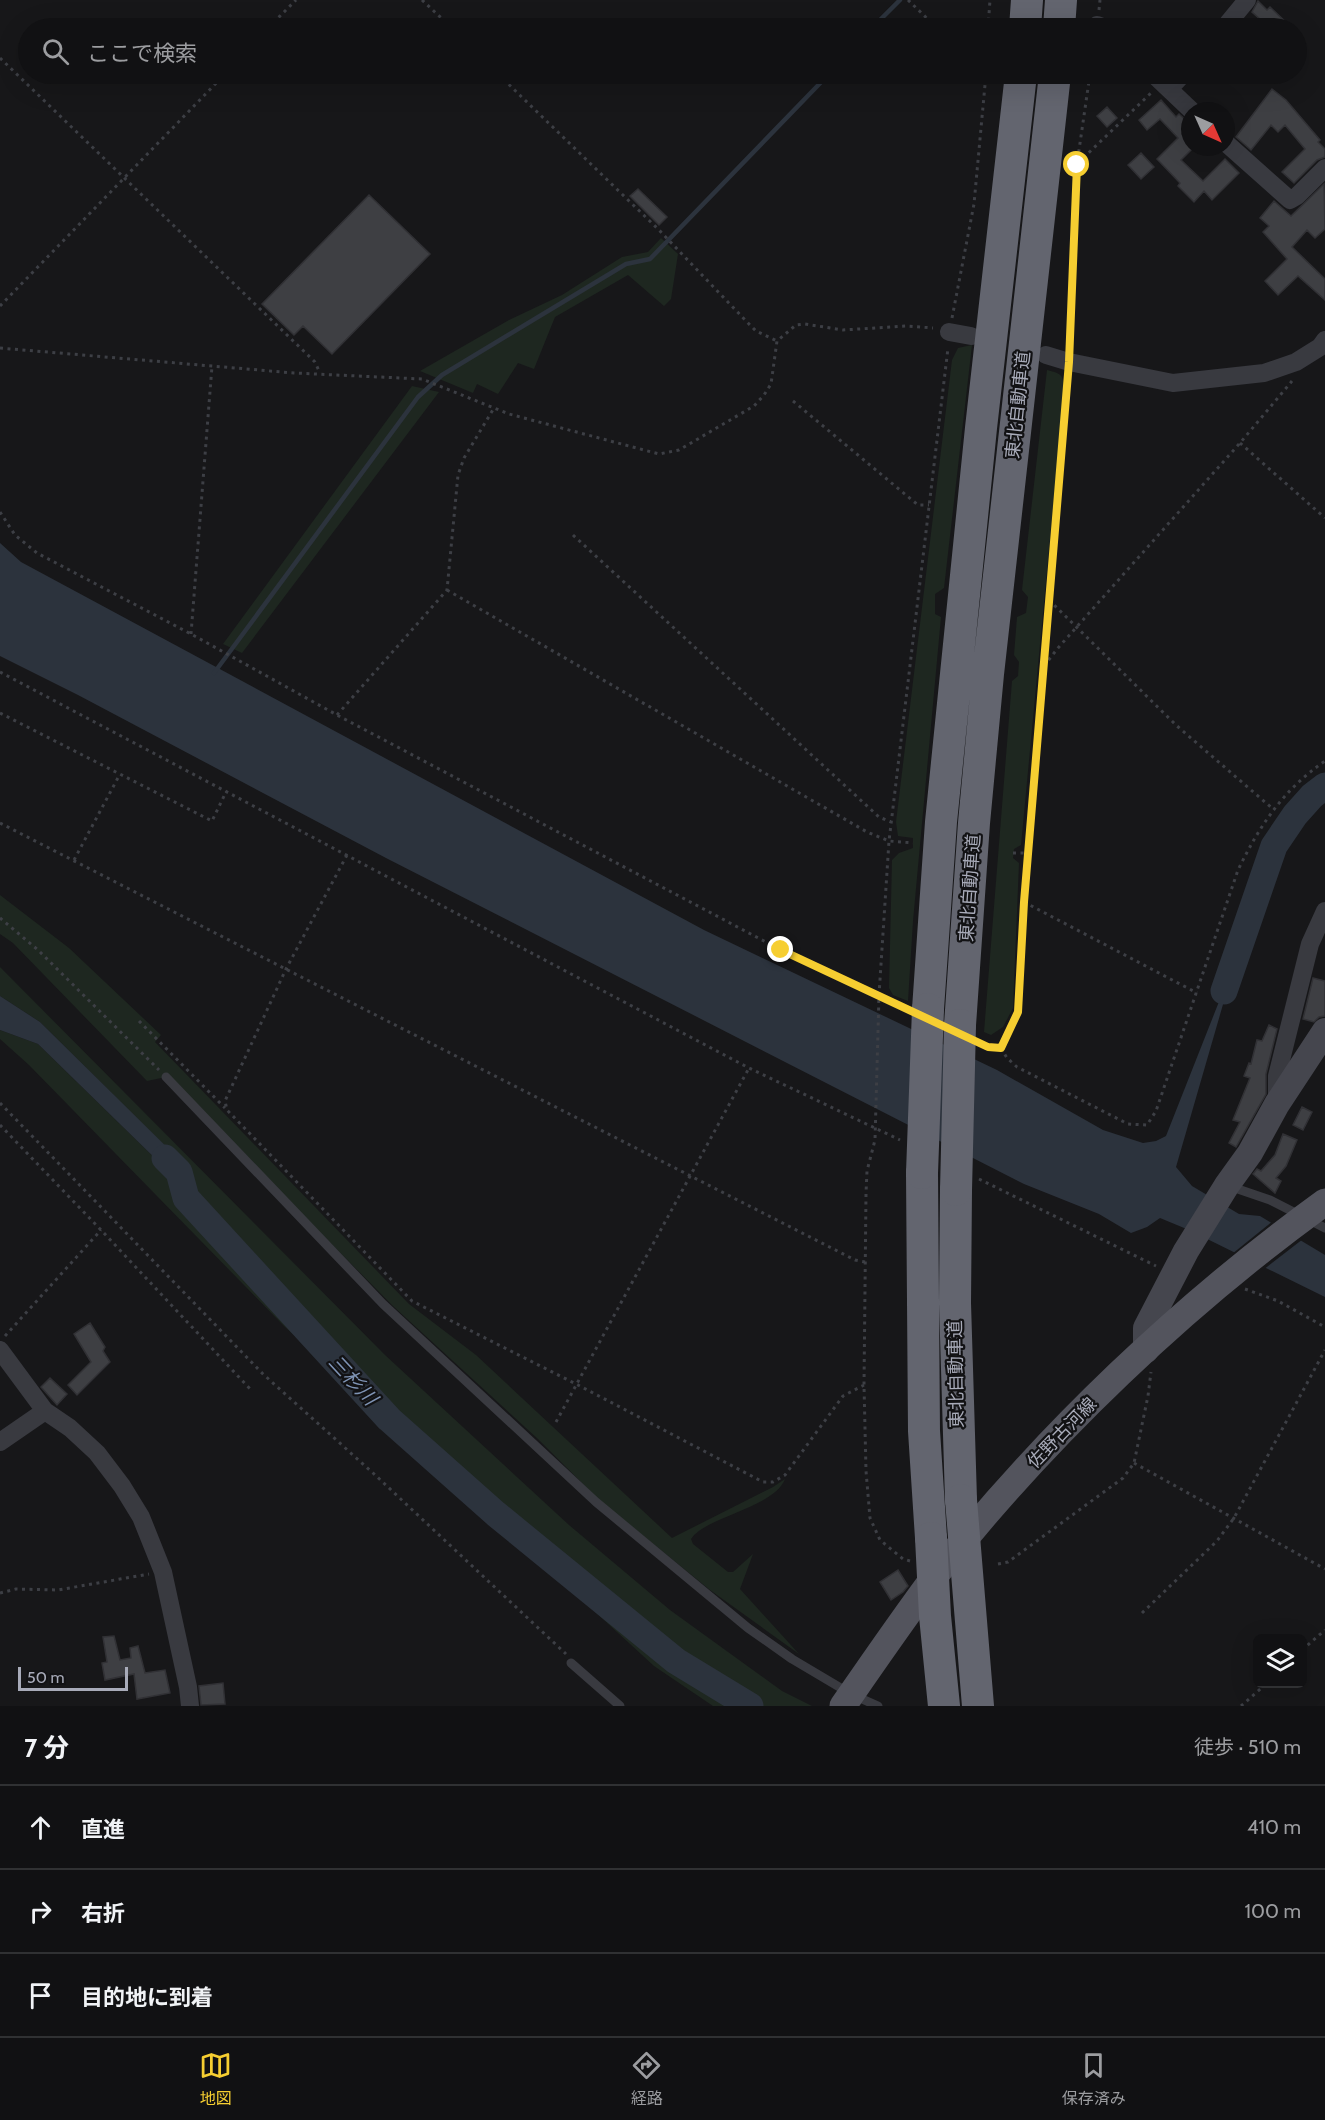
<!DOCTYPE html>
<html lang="ja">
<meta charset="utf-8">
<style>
:root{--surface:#111113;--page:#1e1f21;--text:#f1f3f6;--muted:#9c9da0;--line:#303133;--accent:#f6ce31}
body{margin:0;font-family:Cabin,"Noto Sans JP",sans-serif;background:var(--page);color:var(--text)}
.controls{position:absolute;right:18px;bottom:18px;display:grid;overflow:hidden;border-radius:9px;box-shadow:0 6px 24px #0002}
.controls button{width:54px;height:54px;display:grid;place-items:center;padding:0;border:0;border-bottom:2px solid var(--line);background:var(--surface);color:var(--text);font:30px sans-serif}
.compass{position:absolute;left:1181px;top:102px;width:54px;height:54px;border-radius:50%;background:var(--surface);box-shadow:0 6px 24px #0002;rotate:135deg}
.scale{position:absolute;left:18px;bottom:15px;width:110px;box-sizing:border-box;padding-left:6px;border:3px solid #a8abb9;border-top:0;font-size:16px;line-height:21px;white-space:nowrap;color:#a8abb9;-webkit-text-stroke:4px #121214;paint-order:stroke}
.stop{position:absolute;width:18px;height:18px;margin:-14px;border:4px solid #f6ce31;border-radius:50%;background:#fff}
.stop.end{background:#f6ce31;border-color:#fff;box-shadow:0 2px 6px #0008}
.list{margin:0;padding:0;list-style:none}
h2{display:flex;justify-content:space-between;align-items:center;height:78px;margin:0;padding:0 24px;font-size:26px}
h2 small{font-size:20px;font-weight:400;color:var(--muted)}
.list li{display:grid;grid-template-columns:39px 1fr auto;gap:18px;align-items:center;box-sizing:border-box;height:84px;padding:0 24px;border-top:2px solid var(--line)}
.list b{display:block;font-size:22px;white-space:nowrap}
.list em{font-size:20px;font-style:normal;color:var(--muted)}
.icon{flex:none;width:33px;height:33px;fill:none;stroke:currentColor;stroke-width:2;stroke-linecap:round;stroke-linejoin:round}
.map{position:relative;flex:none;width:1325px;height:1706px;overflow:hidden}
.search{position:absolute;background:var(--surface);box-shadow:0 6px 24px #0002;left:18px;right:18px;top:18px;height:66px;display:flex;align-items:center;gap:15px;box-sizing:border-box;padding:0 21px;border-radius:33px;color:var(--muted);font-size:22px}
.sheet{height:330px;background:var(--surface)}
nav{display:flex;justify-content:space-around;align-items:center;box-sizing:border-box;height:84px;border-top:2px solid var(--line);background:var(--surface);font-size:16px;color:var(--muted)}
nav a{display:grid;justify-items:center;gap:3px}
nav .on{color:var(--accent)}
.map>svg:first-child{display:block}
.green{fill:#1e2720}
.water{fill:#2c333d}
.pier{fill:#171719}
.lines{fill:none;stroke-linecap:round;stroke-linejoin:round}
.stream{stroke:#2c333d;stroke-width:4.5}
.river{stroke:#2c333d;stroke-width:27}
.building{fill:#3e3f43;stroke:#313135;stroke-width:1.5}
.path{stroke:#3d3f45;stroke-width:3;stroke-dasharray:3 4.5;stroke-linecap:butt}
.lane{stroke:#393a40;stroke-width:9}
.street{stroke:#393a40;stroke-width:18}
.secondary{stroke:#45464e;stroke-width:26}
.primary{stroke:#53545d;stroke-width:27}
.highway{stroke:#63656f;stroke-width:32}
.highway-bridge{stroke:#63656f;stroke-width:32}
.route{stroke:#f6ce31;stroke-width:8}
.labels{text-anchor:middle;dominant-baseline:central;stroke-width:4.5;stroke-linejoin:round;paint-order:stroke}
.street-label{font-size:18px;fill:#a8abb9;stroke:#121214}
.water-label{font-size:20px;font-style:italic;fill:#7f94b5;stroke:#121214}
</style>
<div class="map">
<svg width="1325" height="1706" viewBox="0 0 1325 1706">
<rect width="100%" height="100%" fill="#171719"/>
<path class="green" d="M661,238L678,254L671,299L664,306L628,275L555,317L534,369L518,363L498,394L477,384L473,393L420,371L509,320L562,295L622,257L648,252Z
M972,345L944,588L935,594V614L941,617L913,921L908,1001L893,995L889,988L892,860L899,853L913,848V838L898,836L896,822L952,360L958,348Z
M1047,370C1063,374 1063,375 1064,391L1021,845L1014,849L1013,858L1019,863L1013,1008L1003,1027L991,1035L984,1032L1012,681L1018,676L1019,662L1014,655L1017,617L1026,613L1028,597L1022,590Z
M412,386L439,392L242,653L223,644Z
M0,895L69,948L161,1035L155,1042L409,1304L476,1355L672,1538L773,1487L785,1479C774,1508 706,1516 691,1539L693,1544L728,1572H733L753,1554L740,1589L799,1654L710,1590L598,1499L538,1439L393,1306L166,1077L147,1081L13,943L0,934Z
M0,967L385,1355L569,1525L670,1610L782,1691L812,1706H713L654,1666L284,1326L29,1065L0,1039V1030L38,1044L166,1169L185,1191L193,1193L186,1167L40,1022L0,996Z"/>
<path class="water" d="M0,543L21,562L704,930L997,1070L1103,1130L1143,1143L1156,1141L1166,1136L1237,956L1176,1167L1192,1186L1239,1214L1260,1216L1325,1255V1297L1189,1230L1160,1218L1147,1227L1131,1233L1099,1214L1024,1184L386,858L78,695L0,656Z
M0,996L40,1022L187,1167L193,1194L185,1191L166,1169L38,1044L0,1030Z"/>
<path class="pier" d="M1273,1221L1303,1239L1263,1270L1232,1254Z"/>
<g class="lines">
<path class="stream" d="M872,28L900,0
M214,673L418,397L442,375L626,264L650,259L829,74"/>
<path class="river" d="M1224,991L1274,846L1295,815L1312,796L1325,786
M165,1158L179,1172L186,1198L389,1419L496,1514L676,1661L750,1706"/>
</g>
<path class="building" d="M1258,1L1267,10L1270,7L1292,28H1270L1252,12Z
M1272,89L1286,100L1320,140L1318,142L1325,149V157L1317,160L1294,183L1282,172L1305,149L1285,125L1278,132L1271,125L1251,150L1236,137Z
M1161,100L1176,117L1179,114L1190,124L1182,134L1190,143V147H1194L1181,160L1203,181L1225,159L1239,173L1212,200L1204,191L1194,202L1178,186L1180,183L1157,159L1178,138L1160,119L1147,130L1139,120Z
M1107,107L1117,118L1107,127L1097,116Z
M1141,153L1154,167L1141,179L1128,165Z
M1324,184L1325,229L1315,238L1307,230L1292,247L1325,279V300L1298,276L1278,295L1265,281L1287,259L1263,232L1269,226L1260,218L1274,201L1291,216Z
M638,189L667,217L659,225L630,196Z
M369,195L430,254L332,354L303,326L294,335L262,304Z
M1313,978L1325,981V1016L1319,1017L1314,1022L1303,1019Z
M1269,1025L1277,1029L1266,1074V1094L1236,1147L1229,1143L1240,1122L1233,1120L1250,1078L1244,1076L1249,1063L1251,1064L1257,1040L1262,1041Z
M1302,1107L1312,1112L1303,1130L1293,1125Z
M1283,1134L1297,1140L1286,1166L1276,1178L1281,1181L1275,1193L1253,1174L1257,1169L1261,1171L1275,1155Z
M90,1323L105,1347L103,1351L110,1362L77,1395L68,1385L91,1362L74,1334Z
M50,1378L67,1394L57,1405L41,1387Z
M898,1570L908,1586L903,1592L891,1600L880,1582Z
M114,1636L120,1660L131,1658L130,1648L138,1646L145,1673L165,1670L170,1693L137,1699L134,1674L105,1680L102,1663L107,1662L103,1637Z
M223,1683L225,1704L201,1705L199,1686Z"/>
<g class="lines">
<path class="path" d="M422,0L452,28
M908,0L937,28
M1099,10L1100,0
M268,28L296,0
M988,28L990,0
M0,58L315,362L320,373
M498,74L659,230L748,323L756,331L777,341
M1078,163L1151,93
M0,306L225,74
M952,318L974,204L986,74
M1070,347L1077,164L1090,74
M0,348L294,373L422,379L509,414L659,454L679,450L754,406L764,395L771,384L777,341L796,325L805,324L843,330L906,326L933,328
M793,401L918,505H929
M1240,443L1325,518
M0,512L15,535L37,553L191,634L337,715L781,950L907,1008
M573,535L879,817L891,822
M447,590L867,832L889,841L913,843
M1049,600L1177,726L1273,809
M191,634L212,366
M1044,666L1058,648L1240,443L1292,381
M0,672L749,1068L900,1140
M0,713L212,821L226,792
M337,715L447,590L458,475L464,458L494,408
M0,823L855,1260L865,1262
M1013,853H1028
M347,855L286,969L225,1101L227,1110L412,1301L576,1384L763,1482H773L785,1475L843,1396L864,1385
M74,860L120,774
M1024,902L1197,993
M0,918L38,950L159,1070
M139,1021L225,1108
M980,1043L988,1047L1001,1048L1018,1012L1024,902L1068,377
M1001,1048L1007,1058L1017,1067L1128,1124L1147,1125L1156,1111L1238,870C1260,825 1283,790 1325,761
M0,1103L263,1374L373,1473L566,1654
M0,1125L101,1230L251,1390
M979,1179L1156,1266
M1245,1289L1278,1301L1325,1327
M5,1336L101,1230
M556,1422L749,1068
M1134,1463L1325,1569
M910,1561L903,1559L880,1540L870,1518L866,1471L864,1385L866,1193L867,1171L875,1140L879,995L889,841L948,348
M998,1564L1008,1562L1123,1478L1134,1463L1148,1396L1151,1372
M0,1593L16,1589L58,1590L149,1574
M1142,1613L1217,1541L1234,1518L1325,1350
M1302,1650L1325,1630
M1241,1706L1266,1684"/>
<path class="lane" d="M166,1077L383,1304L596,1502L748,1628L792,1659L851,1694L878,1706
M1229,1186L1270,1200L1325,1228
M571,1663L620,1706"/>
<path class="street" d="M1097,25L1105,28
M1224,28L1247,0
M1153,74L1192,111
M1169,89L1183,74
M1226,143L1290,200L1297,196L1325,168
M949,332L971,336
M1046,355L1069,362L1173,383L1264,373L1296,362L1320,347L1325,340
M1277,1104V1076L1310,944L1325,911
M0,1350L45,1411L70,1428L97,1453L122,1486L141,1517L163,1572L188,1687L190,1706
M0,1442L45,1411"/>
<path class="secondary" d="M1146,1350V1328L1186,1251L1227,1185L1250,1153L1277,1104L1325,1031"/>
<path class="primary" d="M843,1706C874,1661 905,1616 938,1572C1046,1435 1184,1304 1325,1202"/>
<path class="highway" d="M1025,28L1027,0
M1059,28L1061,0
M928,1009L941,822L981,428L1021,74
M960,1025L974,823L988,674L1055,74
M922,1173L924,1431L931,1538
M956,1190L955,1303L961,1500"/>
<path class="highway-bridge" d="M922,1173L928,1009
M956,1190L960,1025
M961,1500L978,1706
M931,1538L935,1616L944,1706"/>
</g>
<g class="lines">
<path class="route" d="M781,950L988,1047L1001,1048L1018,1012L1024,902L1069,362L1077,165"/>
</g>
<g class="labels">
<g class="street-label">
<text transform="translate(1018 405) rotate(-84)">東北自動車道</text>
<text transform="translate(970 888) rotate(-86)">東北自動車道</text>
<text transform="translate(956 1374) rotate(-91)">東北自動車道</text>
<text transform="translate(1062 1433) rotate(-46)">佐野古河線</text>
</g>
<g class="water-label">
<text transform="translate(353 1380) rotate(47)">三杉川</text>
</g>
</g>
</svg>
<div class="controls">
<button><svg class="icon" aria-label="layers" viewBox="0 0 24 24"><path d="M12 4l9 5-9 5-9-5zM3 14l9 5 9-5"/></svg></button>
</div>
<svg class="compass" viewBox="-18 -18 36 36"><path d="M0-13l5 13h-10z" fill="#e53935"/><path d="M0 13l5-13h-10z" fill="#9c9da0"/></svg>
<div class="scale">50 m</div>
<div class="stop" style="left:1077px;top:165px"></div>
<div class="stop end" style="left:781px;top:950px"></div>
<div class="search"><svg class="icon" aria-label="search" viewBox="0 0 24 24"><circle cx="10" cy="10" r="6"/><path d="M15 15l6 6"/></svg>ここで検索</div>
</div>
<section class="sheet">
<h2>7 分<small>徒歩 · 510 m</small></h2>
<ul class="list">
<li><svg class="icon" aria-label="ahead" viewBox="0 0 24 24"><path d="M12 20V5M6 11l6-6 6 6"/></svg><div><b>直進</b></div><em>410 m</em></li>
<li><svg class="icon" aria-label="right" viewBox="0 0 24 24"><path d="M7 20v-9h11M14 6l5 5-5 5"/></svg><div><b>右折</b></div><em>100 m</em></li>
<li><svg class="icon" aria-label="arrive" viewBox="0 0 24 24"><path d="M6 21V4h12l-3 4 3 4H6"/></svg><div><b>目的地に到着</b></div></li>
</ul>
</section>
<nav>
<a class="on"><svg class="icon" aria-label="map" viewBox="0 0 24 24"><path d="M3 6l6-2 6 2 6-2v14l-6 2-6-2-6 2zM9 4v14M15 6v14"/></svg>地図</a>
<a><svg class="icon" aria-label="directions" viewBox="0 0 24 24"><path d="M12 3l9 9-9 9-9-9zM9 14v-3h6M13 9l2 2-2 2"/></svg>経路</a>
<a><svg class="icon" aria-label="saved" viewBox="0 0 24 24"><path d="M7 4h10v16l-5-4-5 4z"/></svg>保存済み</a>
</nav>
